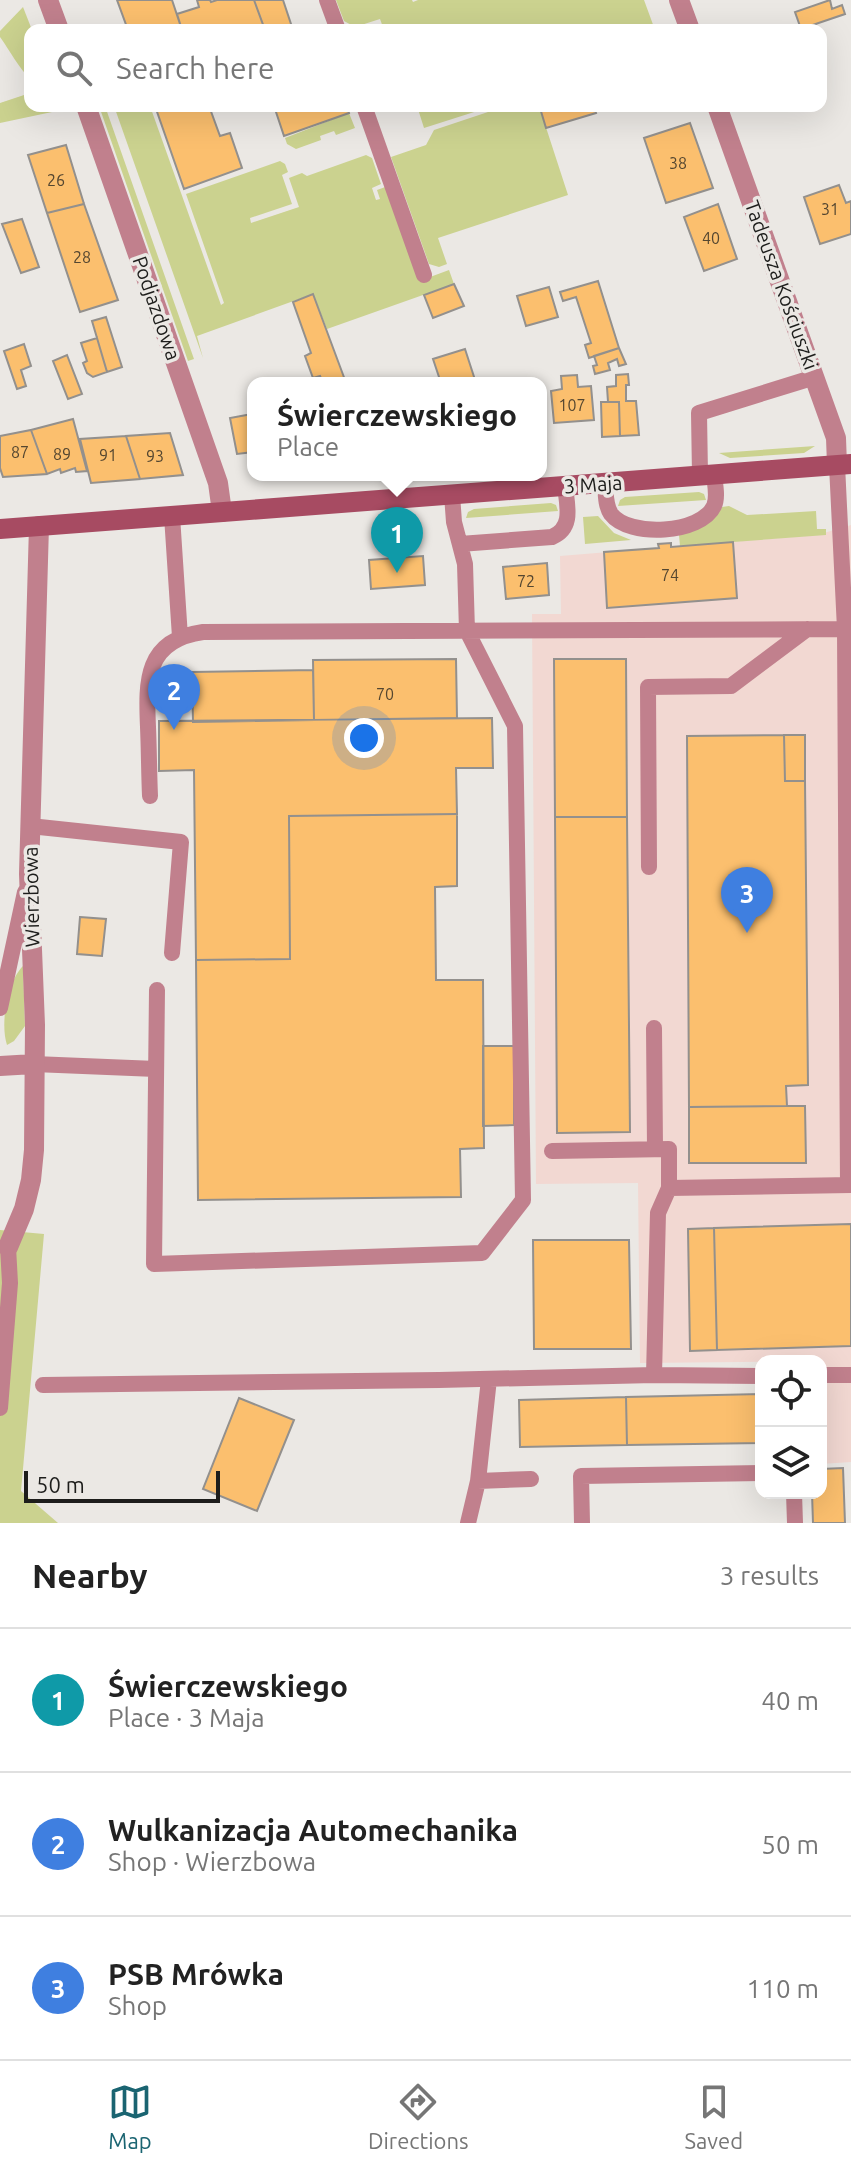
<!DOCTYPE html>
<meta charset="utf-8">
<style>
:root{--surface:#fff;--page:#f6f6f6;--text:#222;--muted:#767676;--line:#e0e0e0;--accent:#1a6471}
body{margin:0;font-family:Ubuntu,sans-serif;background:var(--page);color:var(--text)}
.controls{position:absolute;right:24px;bottom:24px;display:grid;overflow:hidden;border-radius:16px;box-shadow:0 8px 32px #0002}
.controls button{width:72px;height:72px;display:grid;place-items:center;padding:0;border:0;border-bottom:2px solid var(--line);background:var(--surface);color:var(--text);font:40px sans-serif}
.scale{position:absolute;left:24px;bottom:20px;width:196px;box-sizing:border-box;padding-left:8px;border:4px solid #1d1d1b;border-top:0;font-size:22px;line-height:28px;white-space:nowrap;color:#1d1d1b;-webkit-text-stroke:6px #ebe8e4;paint-order:stroke}
.you{position:absolute;left:364px;top:738px;width:28px;height:28px;margin:-20px;border:6px solid #fff;border-radius:50%;background:#1a73e8;box-shadow:0 0 0 12px #1a73e833}
.badge{display:grid;place-items:center;width:52px;height:52px;border-radius:50%;background:var(--accent);color:#fff;font-size:26px;font-weight:700}
.pin{position:absolute;translate:-50% -66px;filter:drop-shadow(0 2px 4px #0008)}
.pin::after{content:'';position:absolute;top:42px;width:28px;height:24px;background:inherit;clip-path:polygon(0 0,100% 0,50% 100%)}
.popup{position:absolute;left:247px;top:377px;width:300px;height:104px;box-sizing:border-box;display:grid;place-content:center;border-radius:16px;background:var(--surface);filter:drop-shadow(0 2px 6px #0005);font-size:26px;white-space:nowrap;color:var(--muted)}
.popup b{font-size:30px;color:var(--text)}
.popup::after{content:'';position:absolute;left:50%;top:100%;margin-left:-16px;border:16px solid transparent;border-top-color:var(--surface)}
.list{margin:0;padding:0;list-style:none}
h2{display:flex;justify-content:space-between;align-items:center;height:104px;margin:0;padding:0 32px;font-size:34px}
h2 small{font-size:26px;font-weight:400;color:var(--muted)}
.list li{display:grid;grid-template-columns:52px 1fr auto;gap:24px;align-items:center;box-sizing:border-box;height:144px;padding:0 32px;border-top:2px solid var(--line)}
.list b{display:block;font-size:30px;white-space:nowrap}
.list p{margin:0;font-size:26px;white-space:nowrap;color:var(--muted)}
.list em{font-size:26px;font-style:normal;color:var(--muted)}
.icon{flex:none;width:44px;height:44px;fill:none;stroke:currentColor;stroke-width:2;stroke-linecap:round;stroke-linejoin:round}
.map{position:relative;flex:none;width:851px;height:1523px;overflow:hidden}
.search{position:absolute;background:var(--surface);box-shadow:0 8px 32px #0002;left:24px;right:24px;top:24px;height:88px;display:flex;align-items:center;gap:20px;box-sizing:border-box;padding:0 28px;border-radius:16px;color:var(--muted);font-size:30px}
.sheet{height:536px;background:var(--surface)}
nav{display:flex;justify-content:space-around;align-items:center;box-sizing:border-box;height:112px;border-top:2px solid var(--line);background:var(--surface);font-size:22px;color:var(--muted)}
nav a{display:grid;justify-items:center;gap:4px}
nav .on{color:var(--accent)}
.map>svg:first-child{display:block}
.commercial{fill:#f2d8d2}
.green{fill:#cbd28f}
.building{fill:#fbbf6e;stroke:#93908d;stroke-width:2}
.lines{fill:none;stroke-linecap:round;stroke-linejoin:round}
.lane{stroke:#c1808d;stroke-width:16}
.street{stroke:#c1808d;stroke-width:20}
.secondary{stroke:#a74b62;stroke-width:20}
.labels{text-anchor:middle;dominant-baseline:central;stroke-width:7;stroke-linejoin:round;paint-order:stroke}
.number-label{font-size:16px;fill:#544630}
.street-label{font-size:20px;fill:#1d1d1b;stroke:#ebe8e4}
</style>
<div class="map">
<svg width="851" height="1523" viewBox="0 0 851 1523">
<rect width="100%" height="100%" fill="#ebe8e4"/>
<path class="commercial" d="M851,525V1462L821,1464V1361L640,1363L638,1183L536,1184L532,614H561L560,556L817,535Z"/>
<path class="green" d="M336,0H412L413,2L418,0H644L655,30H384L380,19L355,27L344,21Z
M23,7L32,30H30V79C19,68 10,51 0,37V31Z
M30,93V106H49L52,112L0,123V103Z
M99,106H105L194,359L188,361Z
M114,106H150L221,305L224,303L186,194L280,161L285,164L288,172L282,175L292,204L250,218L251,223L299,207L289,178L302,173L307,176L366,155L372,158L381,184L372,188L376,200L380,199L377,190L388,186L422,280L449,270L454,284L327,329L313,294L197,336L203,358Z
M417,106H493L424,128Z
M506,106H546L540,109L568,195L438,238L447,264L439,267L429,264L391,157L426,145L434,130Z
M349,113L355,128L336,135L334,131L320,136L321,140L296,149L287,144L285,138Z
M815,446L804,453L730,458L719,453Z
M699,492L704,494L706,500L618,506L620,500L625,497Z
M551,503L556,505L558,511L466,518L468,512L474,509Z
M729,506L747,515L816,511L817,529H826V535L680,546L679,535C697,530 713,523 722,507Z
M598,516L614,533L631,540L585,544L583,517Z
M23,966L25,1026L14,1041L7,1045C0,1024 7,982 23,966Z
M0,1230L44,1234L21,1491L58,1523H0Z"/>
<path class="building" d="M117,0H172L182,30H128Z
M197,0H210L211,2L217,0H254L265,30H182L177,14L199,7Z
M254,0H283L293,30H265Z
M830,0L832,9L842,5L845,14L801,29L795,12Z
M155,106H209L220,136L230,133L242,168L184,189Z
M274,106H347L349,113L284,136Z
M546,106H608L595,110L596,113L546,128L540,108Z
M690,123L713,188L666,203L644,138Z
M66,145L84,204L47,213L28,155Z
M839,185L846,203L851,201V234L820,244L804,197Z
M84,204L118,300L80,312L47,213Z
M718,204L737,259L704,271L684,217Z
M22,219L39,267L21,273L2,224Z
M598,281L619,348L589,358L585,345L591,343L576,297L563,301L560,292Z
M454,284L464,306L433,318L424,295Z
M549,287L558,317L526,326L517,296Z
M313,294L345,380L335,383H323L320,376L313,378L305,356L311,353L293,302Z
M106,317L122,367L107,372L92,321Z
M97,338L107,372L93,377L87,373L83,363L87,361L81,343Z
M24,344L31,366L21,370L26,386L17,389L4,351Z
M619,348L626,364L619,366L617,359L608,363L610,370L595,374L593,366L597,365L594,356Z
M465,349L476,383H441L433,359Z
M67,355L82,394L68,399L53,361Z
M628,374L629,385H626V401H636L639,435L620,436L619,402H608L607,387L616,386V375Z
M577,375L578,387L591,386L594,420L554,423L551,391L562,389L561,376Z
M601,402H619L620,436L602,437Z
M252,414L253,452L237,454L230,418Z
M73,419L87,471L76,472L75,468L61,473L60,469L47,474L31,430Z
M31,430L47,474L3,477L0,468V436Z
M170,433L183,475L140,479L126,436Z
M126,436L140,479L91,483L80,439Z
M733,542L737,598L607,608L604,552L659,548L658,544L671,543V547Z
M423,556L425,585L371,589L369,560Z
M547,563L549,595L506,599L503,567Z
M456,659L457,718L314,720L313,660Z
M554,659H626L627,817H555Z
M313,670L314,720L193,722L192,672Z
M492,718L493,768H456L457,814L289,816L290,959L196,960L194,770L159,771V721Z
M784,735L785,781H805L808,1085L786,1086L787,1106L689,1107L687,736Z
M784,735H805V781H785Z
M457,814V886L435,887L436,980H483L484,1148L460,1149L461,1197L198,1200L196,960L290,959L289,816Z
M555,817H627L630,1132L557,1133Z
M80,917L106,919L102,956L77,954Z
M483,1046H514V1125L483,1126Z
M787,1106H805L806,1163H689V1107Z
M851,1224V1346L717,1350L714,1228Z
M714,1228L717,1350L690,1351L688,1229Z
M533,1240H629L631,1349H534Z
M761,1394V1443L627,1445L626,1397Z
M626,1397L627,1445L520,1447L519,1400Z
M239,1398L294,1420L257,1511L203,1489Z
M843,1468L845,1523H813L812,1493H821V1469Z"/>
<g class="lines">
<path class="lane" d="M327,0L338,30
M364,106L424,275
M837,465L845,629L848,1185
M700,475L699,413L815,377
M605,483C606,493 605,505 611,514C629,538 701,534 714,506C718,497 715,484 714,475
M172,516L180,637
M460,544L552,537C574,528 567,505 565,486
M150,796C149,773 149,750 148,727C146,681 145,640 203,632L845,629
M30,826L181,842L172,953
M649,867L648,687L731,686L807,629
M157,990L154,1264L482,1253L523,1200L515,726L467,631L465,564L454,522L452,495
M0,1008L25,892
M654,1028L655,1149
M34,1064L156,1069
M552,1151L669,1149V1188
M654,1375L658,1213L669,1188L851,1185
M821,1375H851
M489,1379L478,1481L531,1479
M43,1385L439,1380L654,1375L761,1376
M0,1408L10,1283L8,1247
M794,1493L795,1523
M468,1523L478,1481
M582,1523L581,1476L761,1473"/>
<path class="street" d="M48,0L59,30
M679,0L690,30
M86,106L218,483L222,512
M717,106L836,438L837,465
M0,1066L34,1064
M8,1247L24,1209L31,1180L34,1150L35,1025L29,874L39,526"/>
<path class="secondary" d="M0,529L851,464"/>
</g>
<g class="labels">
<g class="number-label">
<text x="678" y="163">38</text>
<text x="56" y="180">26</text>
<text x="830" y="209">31</text>
<text x="711" y="238">40</text>
<text x="82" y="257">28</text>
<text x="572" y="405">107</text>
<text x="20" y="452">87</text>
<text x="62" y="454">89</text>
<text x="108" y="455">91</text>
<text x="155" y="456">93</text>
<text x="670" y="575">74</text>
<text x="526" y="581">72</text>
<text x="385" y="694">70</text>
</g>
<g class="street-label">
<text transform="translate(782 285) rotate(70)">Tadeusza Kościuszki</text>
<text transform="translate(157 308) rotate(71)">Podjazdowa</text>
<text transform="translate(593 484) rotate(-4)">3 Maja</text>
<text transform="translate(31 897) rotate(-91)">Wierzbowa</text>
</g>
</g>
</svg>
<div class="controls">
<button><svg class="icon" aria-label="locate" viewBox="0 0 24 24"><circle cx="12" cy="12" r="6"/><path d="M12 2v4M12 18v4M2 12h4M18 12h4"/></svg></button>
<button><svg class="icon" aria-label="layers" viewBox="0 0 24 24"><path d="M12 4l9 5-9 5-9-5zM3 14l9 5 9-5"/></svg></button>
</div>
<div class="scale">50 m</div>
<div class="you"></div>
<div class="pin badge" style="left:397px;top:573px;background:#0f9aa8">1</div>
<div class="popup"><b>Świerczewskiego</b>Place</div>
<div class="pin badge" style="left:174px;top:730px;background:#3f7fe0">2</div>
<div class="pin badge" style="left:747px;top:933px;background:#3f7fe0">3</div>
<div class="search"><svg class="icon" aria-label="search" viewBox="0 0 24 24"><circle cx="10" cy="10" r="6"/><path d="M15 15l6 6"/></svg>Search here</div>
</div>
<section class="sheet">
<h2>Nearby<small>3 results</small></h2>
<ul class="list">
<li><span class="badge" style="background:#0f9aa8">1</span><div><b>Świerczewskiego</b><p>Place · 3 Maja</p></div><em>40 m</em></li>
<li><span class="badge" style="background:#3f7fe0">2</span><div><b>Wulkanizacja Automechanika</b><p>Shop · Wierzbowa</p></div><em>50 m</em></li>
<li><span class="badge" style="background:#3f7fe0">3</span><div><b>PSB Mrówka</b><p>Shop</p></div><em>110 m</em></li>
</ul>
</section>
<nav>
<a class="on"><svg class="icon" aria-label="map" viewBox="0 0 24 24"><path d="M3 6l6-2 6 2 6-2v14l-6 2-6-2-6 2zM9 4v14M15 6v14"/></svg>Map</a>
<a><svg class="icon" aria-label="directions" viewBox="0 0 24 24"><path d="M12 3l9 9-9 9-9-9zM9 14v-3h6M13 9l2 2-2 2"/></svg>Directions</a>
<a><svg class="icon" aria-label="saved" viewBox="0 0 24 24"><path d="M7 4h10v16l-5-4-5 4z"/></svg>Saved</a>
</nav>
